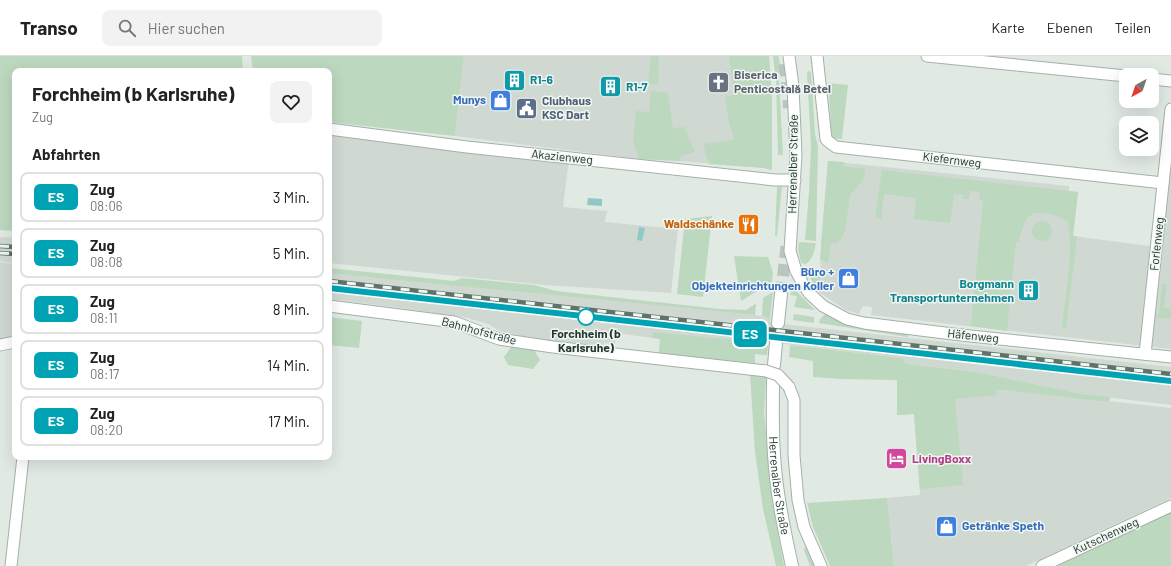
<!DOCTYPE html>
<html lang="de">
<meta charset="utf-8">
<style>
:root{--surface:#fff;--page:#f2f2f2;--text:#222;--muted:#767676;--line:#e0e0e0}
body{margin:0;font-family:Barlow,sans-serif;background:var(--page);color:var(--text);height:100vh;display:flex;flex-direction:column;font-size:15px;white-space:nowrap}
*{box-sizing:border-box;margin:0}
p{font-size:13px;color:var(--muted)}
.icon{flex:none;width:22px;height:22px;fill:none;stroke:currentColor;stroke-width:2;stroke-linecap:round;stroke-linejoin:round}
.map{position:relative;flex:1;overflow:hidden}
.details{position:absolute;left:12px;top:12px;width:320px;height:392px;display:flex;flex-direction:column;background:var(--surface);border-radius:8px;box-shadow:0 4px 16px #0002}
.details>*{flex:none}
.badge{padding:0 8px;border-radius:6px;font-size:14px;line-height:26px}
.needle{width:26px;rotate:220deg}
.fabs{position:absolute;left:1119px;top:12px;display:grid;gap:8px}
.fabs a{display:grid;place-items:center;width:40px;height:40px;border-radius:8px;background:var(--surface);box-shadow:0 4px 16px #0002;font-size:20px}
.map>.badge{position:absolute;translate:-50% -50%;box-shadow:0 0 0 2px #fff}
h2{padding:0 20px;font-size:15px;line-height:36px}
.round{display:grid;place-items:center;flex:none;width:42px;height:42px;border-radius:8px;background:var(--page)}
.head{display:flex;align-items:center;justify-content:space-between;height:68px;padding:0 20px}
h1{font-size:19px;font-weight:700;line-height:30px}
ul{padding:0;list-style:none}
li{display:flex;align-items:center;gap:12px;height:50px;margin:0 8px 6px;padding:0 12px;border:2px solid var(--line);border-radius:8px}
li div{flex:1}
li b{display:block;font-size:15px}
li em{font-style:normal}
li .badge{min-width:44px;font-weight:700;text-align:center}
header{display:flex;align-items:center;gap:24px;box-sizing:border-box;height:56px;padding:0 20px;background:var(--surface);border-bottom:1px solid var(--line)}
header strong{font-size:19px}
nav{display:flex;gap:22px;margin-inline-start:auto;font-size:14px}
.search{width:280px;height:36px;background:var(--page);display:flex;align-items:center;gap:10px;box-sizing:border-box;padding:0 14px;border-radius:8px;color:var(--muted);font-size:15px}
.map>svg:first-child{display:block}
</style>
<header>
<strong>Transo</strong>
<div class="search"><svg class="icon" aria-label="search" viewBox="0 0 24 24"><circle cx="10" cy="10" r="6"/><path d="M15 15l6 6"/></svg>Hier suchen</div>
<nav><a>Karte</a><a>Ebenen</a><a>Teilen</a></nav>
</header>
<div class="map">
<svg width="1171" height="510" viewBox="0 0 1171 510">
<rect width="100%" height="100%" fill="#e1e9e3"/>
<g fill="#cfd9d2">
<path d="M464,0h305l3,42v72l-8,-2 -84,-7 -41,-2 -184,-23z"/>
<path d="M1171,73v220l-300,-34 1,-8 -9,-1 -4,8 -13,-4 -26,-17 1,-51 7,-81 241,25v5l9,1 -5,44 84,11z"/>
<path d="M329,77l240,25 -6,49 44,4 -2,11 73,7 -7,64 -126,-8 -216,-22z"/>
<path d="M0,181l15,1v25l-15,-2z"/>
<path d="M0,206l15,2v72l-15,5z"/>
<path d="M329,217l426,42 16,3 -1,4 22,3 379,42v38l-90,-11 -104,-22 -71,-8 -4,-6 -134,-16 -1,13 -12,-1v9l-96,-9 1,-15 -44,-6 -1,11 -11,-1 -1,6 -17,-2 -57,-9 -29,-7 -12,-7 -21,-6 -73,-11 -65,-8z"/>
<path d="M909,323l262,29v90l-145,68h-132l-7,-68 33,-3 -6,-81 -17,1z"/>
</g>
<g fill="#bcd8be">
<path d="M0,0h242l1,15h-228v160l-15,-1z"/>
<path d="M251,0h213l-9,80 -126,-14v-51h-76z"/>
<path d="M651,0h8l-1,29 -10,-1z"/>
<path d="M729,0h40l3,42v72l-8,-2 -55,-4 -6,-20 31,-4 -5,-18 -4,-25 10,-2z"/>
<path d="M773,0h5l1,2 2,15 -2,1 -4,-1z"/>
<path d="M808,15l3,1 4,62 3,12 -2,95 -11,-1 4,-48 2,-47 -4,-72z"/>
<path d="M779,23l4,76h-5l-2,-74z"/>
<path d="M828,27l20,2 -6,54 -10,-1z"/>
<path d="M651,35l17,2 5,35 11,-1 11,25 -14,4 -1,5 -41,-2 -6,-18 3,-30 13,1z"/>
<path d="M828,105l16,1 -1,4 22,3 -1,10 -14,16 -5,36 -4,8 -4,4h-6l-3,19 -8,-2z"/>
<path d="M882,114l196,22 -5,44h4l-11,93 -4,-1c3,-32 12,-74 6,-106 -10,-8 -22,-9 -34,-9l-8,6 -8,23h-2l-9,89 -36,-5 12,-125 -4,-1 1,-8 -10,-1 -1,8h-6v-4l-9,-1 -4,29 -36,-4 2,-21 -32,-4 -3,25 -6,-2z"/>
<path d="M782,130l-5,50h-2l2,-49z"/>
<path d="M712,160l-9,81 -26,-3 8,-75z"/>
<circle cx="1042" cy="175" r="10"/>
<path d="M799,186l17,1c-2,9 -3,16 -10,21l-5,-1 -3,-13z"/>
<path d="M734,200l34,1 5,16 -1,9 -31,19z"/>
<path d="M329,212l125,13 8,-3 72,7 22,6 164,18 26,1 9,-6 1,1 -1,10 -368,-36 -58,-6z"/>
<path d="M817,214h3v23l-6,-6 -4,-10 3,-5z"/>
<path d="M1162,228h5l-3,24 7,1v10l-18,-2 6,-3z"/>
<path d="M792,233l4,2 19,19 -21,-3 3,-11 -7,-1z"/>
<path d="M773,236l-3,26 -8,-2 1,-18z"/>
<path d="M826,257l82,20v4l-89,-14 1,-4z"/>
<path d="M794,258l20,3v6l-21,-3z"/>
<path d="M329,261l33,4 -3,27 -30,-3z"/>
<path d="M653,276l104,10h11l-1,13 -12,-1v9l-96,-9 1,-15 -8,-1z"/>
<path d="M790,289l112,13 4,6 71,8 104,22 29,3 -1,5 -113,-13 1,6 -42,4 8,86 -43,4 -6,-75 -17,1v-35l-56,-1 -28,-2v-16l-24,-4z"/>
<path d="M511,291l23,3 6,10 -7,9 -25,-4 -4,-8z"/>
<path d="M750,318l16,3 -2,35 9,93 11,61h-8l-13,-57 -8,-57z"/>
<path d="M887,442l7,68h-64l-17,-39 -6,-24z"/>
<path d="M1171,456v54h-114z"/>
<path d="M805,490l9,20h-4l-6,-16z"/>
</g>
<g fill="#8fc8c4">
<path d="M588,142l14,1v7l-15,-1z"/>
<path d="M639,171l6,1 -3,13 -5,-1z"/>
</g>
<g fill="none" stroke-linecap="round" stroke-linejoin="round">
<g stroke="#bbc5bf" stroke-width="12" stroke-dasharray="12 6" stroke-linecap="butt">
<path d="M785,8l4,44"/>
<path d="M781,238l6,-52"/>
<path d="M776,287l2,-20"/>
</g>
<defs>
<g id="street">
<path d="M789,0l4,30 3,69 -6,96 6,20 7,13 6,9 14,13 24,13 17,4 97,12 210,22"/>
<path d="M817,0l9,83 3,3 7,5 327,36"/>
<path d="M927,0l199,20"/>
<path d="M1152,23l19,2"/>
<path d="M329,73l138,18 308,33h20"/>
<path d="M329,250l125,16 45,17 54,8 213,24"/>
<path d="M0,289l15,-3"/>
<path d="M1145,298l26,-245"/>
<path d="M789,331l5,13v55l4,45 6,27 17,39"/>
<path d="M11,510l12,-109"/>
<path d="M1042,510l129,-60"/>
</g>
<g id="secondary">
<path d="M778,267l3,-29"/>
<path d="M774,309l2,-22"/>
<path id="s1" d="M773,324c0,25 -1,49 1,74 2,38 10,75 18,112"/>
</g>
</defs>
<use href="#street" stroke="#a4b0a9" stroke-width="13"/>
<use href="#secondary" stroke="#a1b3a9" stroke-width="14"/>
<use href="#street" stroke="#fff" stroke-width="11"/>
<use href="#secondary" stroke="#fff" stroke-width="12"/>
<defs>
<g id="rail">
<path d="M0,190l15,1"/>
<path d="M0,197l15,1"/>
<path d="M329,225l842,93"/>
<path d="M329,232l842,93"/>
</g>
</defs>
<use href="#rail" stroke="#5e7369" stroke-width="4.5"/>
<use href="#rail" stroke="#f0f6f2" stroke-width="3" stroke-dasharray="9" stroke-linecap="butt"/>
<defs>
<path id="street-bridge" d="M766,315l12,4 11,12"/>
</defs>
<use href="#street-bridge" stroke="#a4b0a9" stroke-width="13" stroke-linecap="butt"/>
<use href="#street-bridge" stroke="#fff" stroke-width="11"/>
</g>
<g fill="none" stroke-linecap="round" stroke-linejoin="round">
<defs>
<path id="line" d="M329,232l842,93"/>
</defs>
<use href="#line" stroke="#fff" stroke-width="9"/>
<use href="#line" stroke="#00a3b4" stroke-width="6"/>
</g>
<defs>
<symbol id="building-square" viewBox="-11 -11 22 22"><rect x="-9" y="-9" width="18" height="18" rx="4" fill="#0f9aa8" stroke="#f0f6f2"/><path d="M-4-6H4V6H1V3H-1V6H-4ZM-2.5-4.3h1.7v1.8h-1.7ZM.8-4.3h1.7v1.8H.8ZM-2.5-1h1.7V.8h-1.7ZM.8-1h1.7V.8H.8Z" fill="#fff"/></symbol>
<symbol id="church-square" viewBox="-11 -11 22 22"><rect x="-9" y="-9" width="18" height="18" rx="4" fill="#6b7280" stroke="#f0f6f2"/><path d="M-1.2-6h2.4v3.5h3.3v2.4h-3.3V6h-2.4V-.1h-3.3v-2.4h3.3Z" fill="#fff"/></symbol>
<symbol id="shop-square" viewBox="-11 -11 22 22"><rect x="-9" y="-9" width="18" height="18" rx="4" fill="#3f7fe0" stroke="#f0f6f2"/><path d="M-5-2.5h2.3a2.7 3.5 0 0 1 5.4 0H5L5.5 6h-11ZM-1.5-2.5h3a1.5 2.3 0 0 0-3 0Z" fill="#fff"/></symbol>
<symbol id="civic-square" viewBox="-11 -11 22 22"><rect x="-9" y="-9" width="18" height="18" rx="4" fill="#5c6f8a" stroke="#f0f6f2"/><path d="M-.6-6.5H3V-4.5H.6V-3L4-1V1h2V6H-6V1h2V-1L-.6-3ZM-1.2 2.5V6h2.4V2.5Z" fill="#fff"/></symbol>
<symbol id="restaurant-square" viewBox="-11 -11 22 22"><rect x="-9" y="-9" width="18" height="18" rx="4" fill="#e8710a" stroke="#f0f6f2"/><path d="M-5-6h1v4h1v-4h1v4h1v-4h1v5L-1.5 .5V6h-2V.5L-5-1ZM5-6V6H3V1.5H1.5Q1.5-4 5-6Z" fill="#fff"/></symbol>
<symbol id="hotel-square" viewBox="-11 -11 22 22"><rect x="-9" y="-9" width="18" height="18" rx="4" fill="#d1479c" stroke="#f0f6f2"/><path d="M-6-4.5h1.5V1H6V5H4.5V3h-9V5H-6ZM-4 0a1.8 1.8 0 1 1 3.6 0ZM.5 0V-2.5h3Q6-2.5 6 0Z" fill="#fff"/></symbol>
</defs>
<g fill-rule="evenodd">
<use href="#building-square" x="502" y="12" width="25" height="25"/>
<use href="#church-square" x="706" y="14" width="25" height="25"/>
<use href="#building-square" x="598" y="18" width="25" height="25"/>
<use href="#shop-square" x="488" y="32" width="25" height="25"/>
<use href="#civic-square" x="514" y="40" width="25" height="25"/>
<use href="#restaurant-square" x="736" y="156" width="25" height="25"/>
<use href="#shop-square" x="836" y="210" width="25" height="25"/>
<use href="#building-square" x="1016" y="222" width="25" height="25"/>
<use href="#hotel-square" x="884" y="390" width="25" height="25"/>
<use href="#shop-square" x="934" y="458" width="25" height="25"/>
</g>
<circle fill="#fff" stroke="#00a3b4" stroke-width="2" cx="586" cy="261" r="8"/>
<g text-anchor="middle" stroke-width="3" stroke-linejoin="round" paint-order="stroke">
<g font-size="12" font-weight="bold" fill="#5b616d" stroke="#f0f6f2" text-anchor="start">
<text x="734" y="23">Biserica<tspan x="734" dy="14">Penticostală Betel</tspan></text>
</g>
<g font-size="12" font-weight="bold" fill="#0d838f" stroke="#f0f6f2" text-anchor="start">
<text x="530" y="28">R1-6</text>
<text x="626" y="35">R1-7</text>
<text x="1014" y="232" text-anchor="end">Borgmann<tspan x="1014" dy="14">Transportunternehmen</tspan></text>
</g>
<g font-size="12" font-weight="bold" fill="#366cbe" stroke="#f0f6f2" text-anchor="end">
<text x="486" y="48">Munys</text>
<text x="834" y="220">Büro +<tspan x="834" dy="14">Objekteinrichtungen Koller</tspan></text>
<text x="962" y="474" text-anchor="start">Getränke Speth</text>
</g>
<g font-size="12" font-weight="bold" fill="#4e5e75" stroke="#f0f6f2" text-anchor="start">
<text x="542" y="49">Clubhaus<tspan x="542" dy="14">KSC Dart</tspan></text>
</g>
<g font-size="12" fill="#23372e" stroke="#f0f6f2">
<text transform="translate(562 101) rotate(6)" y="4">Akazienweg</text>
<text transform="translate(952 104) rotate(7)" y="4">Kiefernweg</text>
<text transform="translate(793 108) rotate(-89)" y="4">Herrenalber Straße</text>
<text transform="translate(1157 188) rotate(-84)" y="4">Forlenweg</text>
<text transform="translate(479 275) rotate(15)" y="4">Bahnhofstraße</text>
<text transform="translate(973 280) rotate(6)" y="4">Häfenweg</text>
<text dy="4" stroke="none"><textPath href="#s1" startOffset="106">Herrenalber Straße</textPath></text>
<text transform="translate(1106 480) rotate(-25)" y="4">Kutschenweg</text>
</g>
<g font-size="12" font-weight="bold" fill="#c56008" stroke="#f0f6f2" text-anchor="end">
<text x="734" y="172">Waldschänke</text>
</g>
<g font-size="12" font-weight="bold" fill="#23372e" stroke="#f0f6f2">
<text x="586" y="282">Forchheim (b<tspan x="586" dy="14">Karlsruhe)</tspan></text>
</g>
<g font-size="12" font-weight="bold" fill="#b23c85" stroke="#f0f6f2" text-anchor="start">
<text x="912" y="407">LivingBoxx</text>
</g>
</g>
</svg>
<div class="fabs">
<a><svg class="needle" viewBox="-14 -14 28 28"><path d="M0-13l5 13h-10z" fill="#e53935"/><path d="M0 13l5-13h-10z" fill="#767676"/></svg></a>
<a><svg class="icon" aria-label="layers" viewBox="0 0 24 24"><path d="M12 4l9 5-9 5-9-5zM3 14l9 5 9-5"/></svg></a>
</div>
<b class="badge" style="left:750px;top:278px;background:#00a3b4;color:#fff">ES</b>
<section class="details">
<div class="head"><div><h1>Forchheim (b Karlsruhe)</h1><p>Zug</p></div><a class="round"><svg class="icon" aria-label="heart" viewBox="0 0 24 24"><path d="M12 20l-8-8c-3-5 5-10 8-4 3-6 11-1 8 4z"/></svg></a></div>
<h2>Abfahrten</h2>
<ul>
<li><span class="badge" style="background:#00a3b4;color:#fff">ES</span><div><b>Zug</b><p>08:06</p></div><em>3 Min.</em></li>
<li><span class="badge" style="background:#00a3b4;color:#fff">ES</span><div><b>Zug</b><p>08:08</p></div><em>5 Min.</em></li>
<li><span class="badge" style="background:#00a3b4;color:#fff">ES</span><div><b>Zug</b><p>08:11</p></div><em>8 Min.</em></li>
<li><span class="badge" style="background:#00a3b4;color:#fff">ES</span><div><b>Zug</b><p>08:17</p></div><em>14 Min.</em></li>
<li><span class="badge" style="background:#00a3b4;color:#fff">ES</span><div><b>Zug</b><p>08:20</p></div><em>17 Min.</em></li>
</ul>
</section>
</div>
